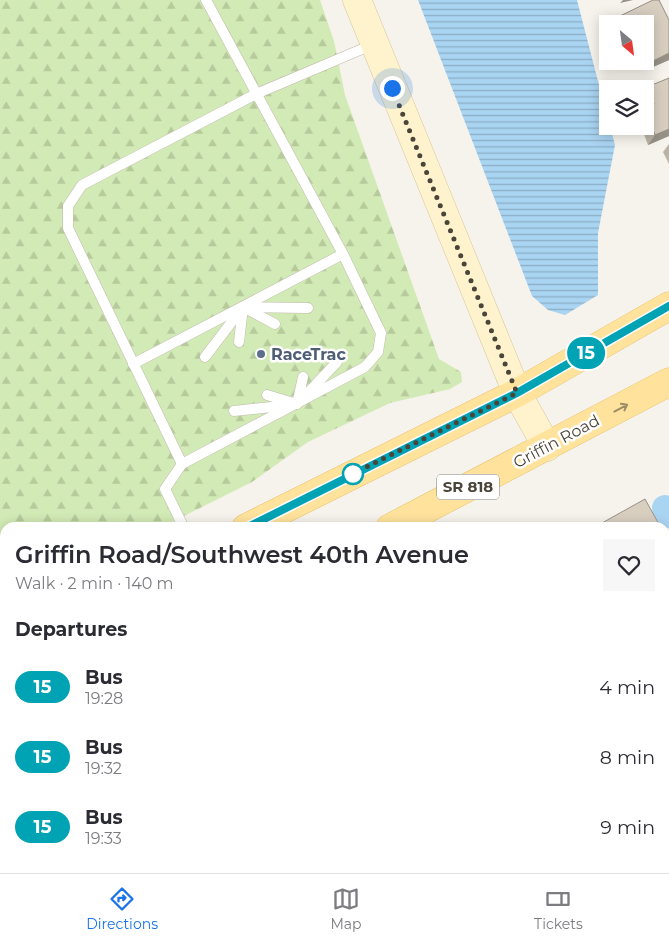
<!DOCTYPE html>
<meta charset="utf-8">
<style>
:root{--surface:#fff;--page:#f7f7f7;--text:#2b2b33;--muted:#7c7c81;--line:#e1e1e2;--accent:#1a73e8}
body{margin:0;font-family:Montserrat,sans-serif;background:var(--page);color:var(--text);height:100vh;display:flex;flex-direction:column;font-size:19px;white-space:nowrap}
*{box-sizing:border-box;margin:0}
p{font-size:16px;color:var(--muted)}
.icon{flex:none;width:28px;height:28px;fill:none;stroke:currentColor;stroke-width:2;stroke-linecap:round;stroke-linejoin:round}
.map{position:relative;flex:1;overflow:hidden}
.sheet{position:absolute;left:0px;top:522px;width:670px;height:351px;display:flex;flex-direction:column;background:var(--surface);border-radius:15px 15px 0 0;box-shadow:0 2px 12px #0003}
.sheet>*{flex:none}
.badge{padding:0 10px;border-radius:16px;font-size:18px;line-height:32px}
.needle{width:32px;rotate:151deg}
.tools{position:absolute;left:599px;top:15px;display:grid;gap:10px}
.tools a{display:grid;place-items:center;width:55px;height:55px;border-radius:0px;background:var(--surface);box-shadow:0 2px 12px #0003;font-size:25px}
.you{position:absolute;width:25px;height:25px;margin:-12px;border:4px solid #fff;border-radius:50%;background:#1a73e8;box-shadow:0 0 0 8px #1a73e833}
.map>.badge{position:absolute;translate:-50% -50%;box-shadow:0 0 0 2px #fff}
h2{padding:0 15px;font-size:19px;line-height:45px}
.round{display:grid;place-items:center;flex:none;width:52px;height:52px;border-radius:0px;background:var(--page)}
.overview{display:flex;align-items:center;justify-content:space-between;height:85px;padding:0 15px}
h1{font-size:24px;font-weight:600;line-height:38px}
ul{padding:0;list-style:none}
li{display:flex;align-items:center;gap:15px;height:70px;padding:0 15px}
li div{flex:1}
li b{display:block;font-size:19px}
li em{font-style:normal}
li .badge{min-width:55px;font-weight:700;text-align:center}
.dock{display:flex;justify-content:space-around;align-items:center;height:70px;border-top:1px solid var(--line);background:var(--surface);font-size:14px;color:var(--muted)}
.dock a{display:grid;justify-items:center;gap:2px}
.dock .selected{color:var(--accent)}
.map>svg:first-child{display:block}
</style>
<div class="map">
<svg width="669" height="873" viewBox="0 0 669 873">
<defs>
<pattern id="forest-firs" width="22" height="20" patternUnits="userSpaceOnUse" patternTransform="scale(1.25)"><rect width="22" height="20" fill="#d2eab5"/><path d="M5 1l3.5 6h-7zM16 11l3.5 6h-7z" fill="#b6ca9c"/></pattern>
<pattern id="water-rules" width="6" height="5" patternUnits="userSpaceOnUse" patternTransform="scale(1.25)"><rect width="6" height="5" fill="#a9d4f2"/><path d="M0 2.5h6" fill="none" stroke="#8caec5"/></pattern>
</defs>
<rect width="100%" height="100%" fill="#f6f3ec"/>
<path fill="url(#forest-firs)" d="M0,0h320l14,41 11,54 94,264 22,13 1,10 -12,7 -60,14 -82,39 -56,40 -90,45 -157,1v79l-5,2z"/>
<path fill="url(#water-rules)" d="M418,0h159l30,116 1,10h2l5,19 -17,88v62l-33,20 -17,-5 -16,-14z"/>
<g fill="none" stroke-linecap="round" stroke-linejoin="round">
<path stroke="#a9d4f2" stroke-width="26" d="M665,508l4,7"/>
<defs>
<g id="lane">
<path d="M206,0l137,254 38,79 -3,19 -13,15 -183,97 -114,-236v-22l14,-21 174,-91 118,-50"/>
<path d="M239,342l4,-35 32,17"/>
<path d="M205,357l38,-50 65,1"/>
<path d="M133,364l210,-110"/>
<path d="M267,395l30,9 6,-27"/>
<path d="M304,397l33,-35"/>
<path d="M234,411l56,-6"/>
<path d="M182,464l-17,25 19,39"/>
<path d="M665,611l3,-2"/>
</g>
<g id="street">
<path d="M665,810l4,7"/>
<path d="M319,869l3,4"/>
</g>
<path id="secondary" d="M357,0l160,393 30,54"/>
<g id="primary">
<path d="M246,528l271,-135 152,-87"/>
<path d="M390,528l279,-146"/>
<path d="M0,649l5,-2"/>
<path d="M0,722l5,-2"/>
</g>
</defs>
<use href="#lane" stroke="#c2bbae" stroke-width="11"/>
<use href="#street" stroke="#c2bbae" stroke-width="21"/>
<use href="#secondary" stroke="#d6c79b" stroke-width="29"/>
<use href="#primary" stroke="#e6c16a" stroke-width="29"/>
<use href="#lane" stroke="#fff" stroke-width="10"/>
<use href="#street" stroke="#fff" stroke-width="20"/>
<use href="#secondary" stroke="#fff3cd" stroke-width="28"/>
<use href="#primary" stroke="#ffe39c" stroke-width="28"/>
</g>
<g fill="#bab2a6">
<path d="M653,0h6l10,20v40l-23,10 -4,-9h3v-37h-31l6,-8z"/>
<path d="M669,78v58l-21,9 -7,-19h4v-36l2,-3z"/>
<path d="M669,144v20l-6,-12z"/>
<path d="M669,624v100l-4,-7v-90z"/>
<path d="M542,869h101l3,4h-102z"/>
</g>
<g fill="#979187">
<path d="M623,0h10l-13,3z"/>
<path d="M669,53v7l-23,10 7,-9z"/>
<path d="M669,129v7l-21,9 7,-10z"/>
<path d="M669,546v1l-4,6v-5z"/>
</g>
<g fill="#d8cfc1" stroke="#979187">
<path d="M653,0h6l10,20v33l-16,8 -8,-16v-21h-21l-4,-8z"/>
<path d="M669,78v51l-14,6 -10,-24v-3l9,-4 -7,-17z"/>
<path d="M645,499l16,29h-68z"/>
<path d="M665,535l4,8v3l-4,2z"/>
<path d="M669,624v70l-4,-8v-59z"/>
<path d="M258,869h37l2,4h-46z"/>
<path d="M562,869h81l3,4h-81z"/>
</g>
<defs><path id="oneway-shaft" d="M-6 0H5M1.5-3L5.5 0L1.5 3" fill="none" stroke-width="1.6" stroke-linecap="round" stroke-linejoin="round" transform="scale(1.25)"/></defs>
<use stroke="#9c8c66" href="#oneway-shaft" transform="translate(621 408) rotate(-28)"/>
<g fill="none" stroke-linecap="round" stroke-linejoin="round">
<defs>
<path id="line" d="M246,528l271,-135 152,-87"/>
</defs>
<use href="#line" stroke="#fff" stroke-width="11"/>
<use href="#line" stroke="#00a3b4" stroke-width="8"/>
<path stroke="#4b4439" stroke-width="5" stroke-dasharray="0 9" d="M353,474l-5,2 169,-83 -125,-305"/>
</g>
<circle fill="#5c6f8a" stroke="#fff" stroke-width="2" cx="261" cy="354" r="5"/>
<circle fill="#fff" stroke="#00a3b4" stroke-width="2.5" cx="353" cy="474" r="10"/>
<g text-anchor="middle" stroke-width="5" stroke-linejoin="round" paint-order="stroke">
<rect fill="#fff" stroke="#817c74" stroke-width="1" x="437" y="474.5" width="62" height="25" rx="4"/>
<g font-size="15" font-weight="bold" fill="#4b4439">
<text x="468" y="492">SR 818</text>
</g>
<g font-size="16" font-weight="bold" fill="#4e5e75" stroke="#fff" text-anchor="start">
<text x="271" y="360">RaceTrac</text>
</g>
<g font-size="16" fill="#4b4439" stroke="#fff">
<text transform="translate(556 441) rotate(-28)" y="6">Griffin Road</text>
</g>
</g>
</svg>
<div class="tools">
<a><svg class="needle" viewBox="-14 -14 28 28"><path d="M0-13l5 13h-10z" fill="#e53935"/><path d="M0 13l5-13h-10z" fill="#7c7c81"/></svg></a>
<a><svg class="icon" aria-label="layers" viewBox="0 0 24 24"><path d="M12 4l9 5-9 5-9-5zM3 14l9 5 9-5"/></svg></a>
</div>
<div class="you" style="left:392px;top:88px"></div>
<b class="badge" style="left:586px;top:353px;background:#00a3b4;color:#fff">15</b>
<section class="sheet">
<div class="overview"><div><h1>Griffin Road/Southwest 40th Avenue</h1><p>Walk · 2 min · 140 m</p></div><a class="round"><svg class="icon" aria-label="heart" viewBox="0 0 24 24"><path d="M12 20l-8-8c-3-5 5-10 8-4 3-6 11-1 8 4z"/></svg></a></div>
<h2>Departures</h2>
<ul>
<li><span class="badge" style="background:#00a3b4;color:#fff">15</span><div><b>Bus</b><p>19:28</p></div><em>4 min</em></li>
<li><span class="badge" style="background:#00a3b4;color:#fff">15</span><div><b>Bus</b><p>19:32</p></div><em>8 min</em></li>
<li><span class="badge" style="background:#00a3b4;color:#fff">15</span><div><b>Bus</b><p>19:33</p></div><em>9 min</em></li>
</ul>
</section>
</div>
<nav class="dock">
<a class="selected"><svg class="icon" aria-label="directions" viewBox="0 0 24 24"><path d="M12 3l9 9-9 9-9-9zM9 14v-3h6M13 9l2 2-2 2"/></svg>Directions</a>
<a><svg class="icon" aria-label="map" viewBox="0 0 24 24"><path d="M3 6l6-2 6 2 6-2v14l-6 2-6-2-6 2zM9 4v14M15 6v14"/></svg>Map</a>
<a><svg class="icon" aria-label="tickets" viewBox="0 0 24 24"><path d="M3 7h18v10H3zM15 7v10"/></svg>Tickets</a>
</nav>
